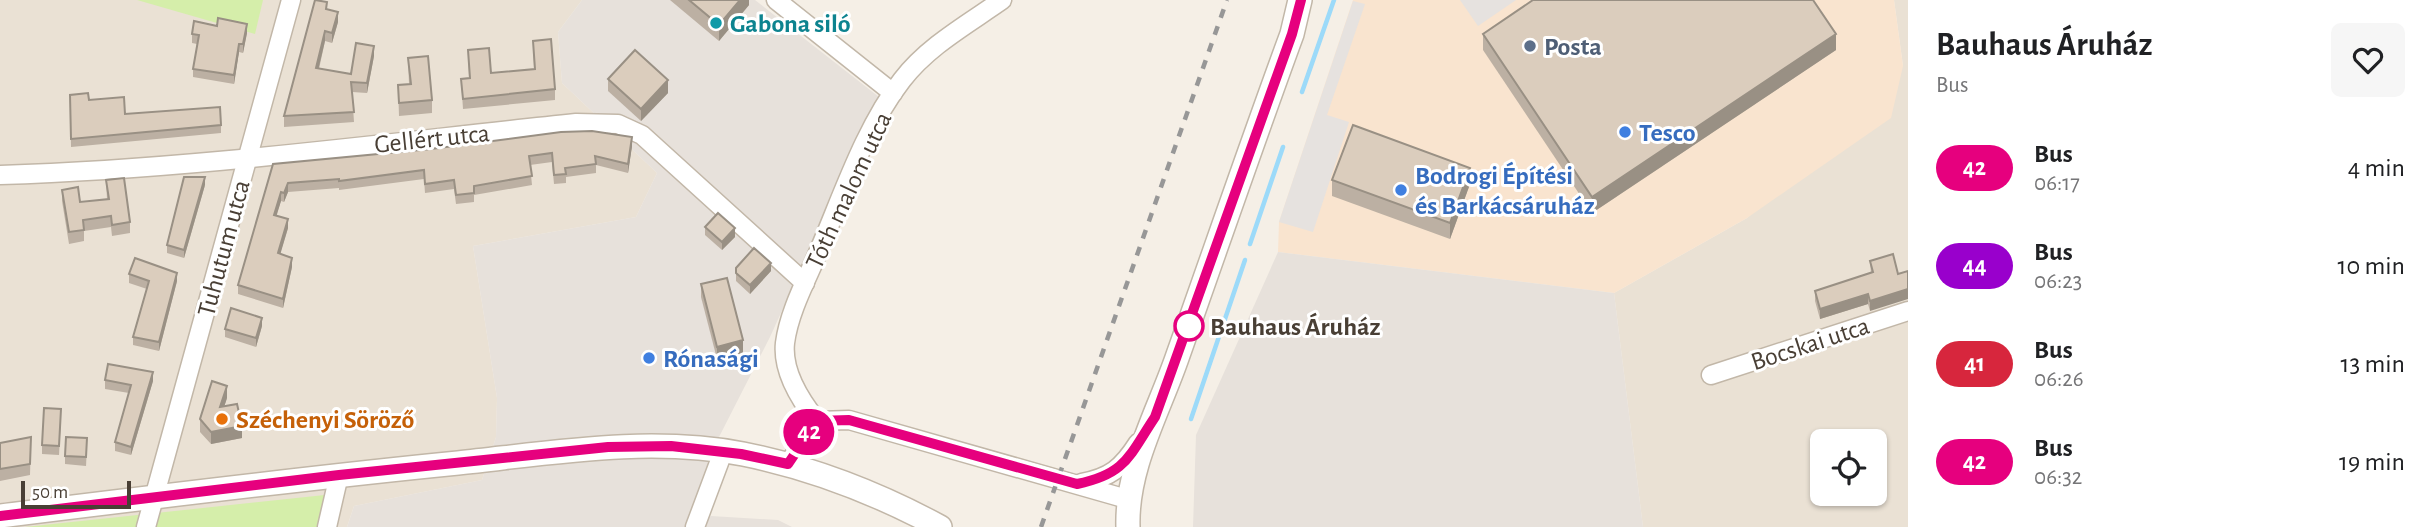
<!DOCTYPE html>
<meta charset="utf-8">
<style>
:root{--surface:#fff;--page:#f6f6f6;--text:#202124;--muted:#757577}
body{margin:0;font-family:"Alegreya Sans",sans-serif;background:var(--page);color:var(--text);height:100vh;display:flex;flex-direction:column;font-size:26px;white-space:nowrap}
*{box-sizing:border-box;margin:0}
p{font-size:23px;color:var(--muted)}
.icon{flex:none;width:38px;height:38px;fill:none;stroke:currentColor;stroke-width:2;stroke-linecap:round;stroke-linejoin:round}
.map{position:relative;flex:1;overflow:hidden}
.details{display:flex;flex-direction:column;background:var(--surface);width:525px}
.details>*{flex:none}
.badge{padding:0 14px;border-radius:23px;font-size:24px;line-height:46px}
.buttons{position:absolute;left:1810px;top:429px;display:grid;gap:14px}
.buttons a{display:grid;place-items:center;width:77px;height:77px;border-radius:10px;background:var(--surface);box-shadow:0 2px 5px #0004;font-size:35px}
.scale{position:absolute;left:21px;bottom:18px;width:110px;box-sizing:border-box;padding-left:7px;border:4px solid #493f35;border-top:0;font-size:19px;line-height:24px;white-space:nowrap;color:#493f35;-webkit-text-stroke:5px #fff;paint-order:stroke}
.map>.badge{position:absolute;translate:-50% -50%;box-shadow:0 0 0 4px #fff}
.round{display:grid;place-items:center;flex:none;width:74px;height:74px;border-radius:10px;background:var(--page)}
.headline{display:flex;align-items:center;justify-content:space-between;height:119px;padding:0 28px}
h1{font-size:33px;font-weight:600;line-height:52px}
ul{padding:0;list-style:none}
li{display:flex;align-items:center;gap:21px;height:98px;padding:0 28px}
li div{flex:1}
li b{display:block;font-size:26px}
li em{font-style:normal}
li .badge{min-width:77px;font-weight:700;text-align:center}
main{display:flex;flex:1;min-height:0}
.map>svg:first-child{display:block}
</style>
<main>
<div class="map">
<svg width="1908" height="527" viewBox="0 0 1908 527">
<rect width="100%" height="100%" fill="#f5efe6"/>
<g fill="#eae1d4" fill-rule="evenodd">
<path d="M0,0h582l-24,32 4,51 95,90 -21,44 -163,29 24,152 -1,39 -14,43 -128,26 -7,21h-347z"/>
<path d="M1894,0h14v527h-265l-29,-234 133,-75 156,-152zM1822,441h52v53h-52z"/>
</g>
<path fill="#f9e4cf" d="M1353,0h541l9,66 -12,52 -144,100 -133,75 -336,-41 1,-30z"/>
<g fill="#e7e1db">
<path d="M582,0h173l124,97 -109,240 -51,100 -31,90h-341l7,-21 128,-26 14,-43 1,-39 -24,-152 163,-29 21,-44 -95,-90 -4,-51z"/>
<path d="M1278,252l336,41 29,234h-450l3,-92z"/>
<path d="M711,516l67,4 14,7h-96z"/>
</g>
<g fill="#d5eeaa">
<path d="M137,0h126l-8,34z"/>
<path d="M334,494l-7,33h-302z"/>
</g>
<g fill="#e6e2df">
<path d="M1460,0h56l-38,26z"/>
<path d="M1353,1l12,3 -38,111 22,7 -36,110 -34,-10z"/>
</g>
<g fill="none" stroke-linecap="round" stroke-linejoin="round">
<g stroke="#9cdaf9" stroke-width="4.5">
<path d="M1302,92l32,-92"/>
<path d="M1250,244l33,-97"/>
<path d="M1191,419l54,-159"/>
</g>
<defs>
<g id="minor">
<path d="M776,0l117,93"/>
<path d="M0,175c193,-6 384,-32 576,-52l42,1 24,11 163,148"/>
<path d="M1711,375l197,-64"/>
<path d="M817,421c-16,-20 -35,-50 -32,-78 4,-32 23,-66 35,-95 23,-54 46,-122 82,-168 26,-34 66,-56 100,-80"/>
<path d="M817,421l32,-1 278,79"/>
<path d="M788,464l29,-43"/>
<path d="M1081,483c29,-5 41,-15 57,-40"/>
<path d="M146,527l145,-527"/>
<path d="M327,527l12,-52"/>
<path d="M695,527l28,-75"/>
</g>
<g id="tertiary">
<path d="M0,516c153,-19 305,-38 458,-53 94,-10 190,-27 285,-9 70,14 134,39 197,73"/>
<path d="M1128,527c-2,-60 31,-116 50,-172 38,-107 75,-215 114,-321l8,-34"/>
</g>
</defs>
<use href="#minor" stroke="#c2b7a8" stroke-width="21"/>
<use href="#tertiary" stroke="#c2b7a8" stroke-width="26"/>
<use href="#minor" stroke="#fff" stroke-width="18"/>
<use href="#tertiary" stroke="#fff" stroke-width="23"/>
<path stroke="#979797" stroke-width="4.5" stroke-dasharray="9 9" stroke-linecap="butt" d="M1041,527l186,-527"/>
</g>
<g fill="#bcb0a3">
<path d="M670,0h79v5l-30,36z"/>
<path d="M327,9l11,13 -6,21 -7,-2 -6,28 32,5 23,-18 -7,37 -15,-1 2,30 -70,5v-11z"/>
<path d="M247,33l-4,20 -4,-1 -5,32 -41,-7v-8l4,-25 -5,-1v-9z"/>
<path d="M1483,34l353,16 -244,163 -109,-163z"/>
<path d="M533,41l22,48v11l-92,9 -2,-30 8,-1 -1,-28 23,23 43,-4z"/>
<path d="M408,58l24,42v13l-33,3 -1,-31 11,-1z"/>
<path d="M608,79l60,14 -27,28 -33,-30z"/>
<path d="M70,95l55,19 96,11v8l-150,14z"/>
<path d="M632,146l-4,27 -32,-8v8l-30,4v6l-12,1 -2,-22 -22,3 2,20 -58,10v7l-18,2 -2,-15 -29,4 -1,-14 -85,11v-2l-51,4 -4,10 -3,-1 -5,15 12,12 -8,26 12,13 -9,41 -45,-14v-9l35,-121z"/>
<path d="M106,180l24,42v11l-18,3 -1,-9 -27,4v10l-15,3 -7,-43v-11l18,12 27,-3z"/>
<path d="M1332,180l138,4 -20,55 -118,-43z"/>
<path d="M205,185l-21,73 -17,-5v-8z"/>
<path d="M705,227l30,10 -13,13 -17,-15z"/>
<path d="M1893,254l-23,57 -2,-7 -48,15 -5,-18v-10l56,-18 -1,-12z"/>
<path d="M736,268l35,3 -21,23 -14,-13z"/>
<path d="M129,274l48,7 -18,70 -26,-6v-8l14,-48 -18,-6z"/>
<path d="M701,284l42,69 -26,6 -16,-62z"/>
<path d="M262,326l-6,21 -31,-10v-8z"/>
<path d="M105,380l48,1 -22,74 -16,-4v-9l14,-49 -24,-4z"/>
<path d="M227,398l-3,8 18,32 -31,6 -11,-12v-13z"/>
<path d="M61,417l-2,38 -17,-1v-9z"/>
<path d="M31,437l-1,38 -30,6v-38z"/>
<path d="M87,447l-1,19 -21,-2v-8z"/>
</g>
<g fill="#999084">
<path d="M740,0h9v5l-30,36v-16z"/>
<path d="M338,12v10l-6,21v-10z"/>
<path d="M247,24v9l-4,20v-9z"/>
<path d="M325,31v10l-9,38v-11z"/>
<path d="M1836,34v16l-244,163v-16z"/>
<path d="M239,44v8l-5,32v-9z"/>
<path d="M374,46v10l-7,37v-10z"/>
<path d="M668,80v13l-27,28v-12z"/>
<path d="M632,137v9l-4,27v-9z"/>
<path d="M1470,168v16l-20,55v-16z"/>
<path d="M205,177v8l-21,73v-8z"/>
<path d="M288,183v9l-4,10v-9z"/>
<path d="M281,192v9l-7,23v-9z"/>
<path d="M288,219v9l-10,34v-9z"/>
<path d="M735,228v9l-13,13v-8z"/>
<path d="M292,258v9l-9,41v-9z"/>
<path d="M771,263v8l-21,23v-9z"/>
<path d="M177,273v8l-18,70v-9z"/>
<path d="M1908,289v10l-38,12v-10z"/>
<path d="M1868,294v10l-48,15v-10z"/>
<path d="M262,318v8l-6,21v-9z"/>
<path d="M743,340v13l-26,6v-12z"/>
<path d="M153,372v9l-22,74v-8z"/>
<path d="M227,386v12l-7,22v-13z"/>
<path d="M242,426v12l-31,6v-12z"/>
</g>
<g fill="#dbcdbd" stroke="#999084" stroke-width="2">
<path d="M315,0l12,2 -1,7 12,3 -6,21 -7,-2 -9,37 35,6 5,-31 18,3 -7,37 -16,-1 3,30 -70,4z"/>
<path d="M689,0h51l-21,25z"/>
<path d="M1533,0h280l23,34 -244,163 -109,-163z"/>
<path d="M218,18l29,6 -4,20h-4l-5,31 -41,-6 6,-34 -7,-1 2,-13 23,5z"/>
<path d="M551,39l4,50 -92,10 -2,-20 9,-1 -2,-28 21,-2 2,25 44,-4 -2,-28z"/>
<path d="M635,50l33,30 -27,29 -33,-30z"/>
<path d="M428,56l4,44 -33,3 -1,-18 13,-1 -3,-26z"/>
<path d="M88,93l1,7 35,-3 1,17 95,-7 1,18 -150,14 -1,-44z"/>
<path d="M1353,125l117,43 -20,55 -118,-43z"/>
<path d="M592,131l40,6 -4,27 -33,-8 1,8 -31,4 1,6 -12,1 -2,-22 -23,3 3,20 -58,10v7l-18,2 -2,-15 -29,4 -1,-14 -85,11v-2l-51,4 -4,10 -3,-1 -7,23 14,4 -10,34 14,5 -9,41 -45,-14 35,-121 158,-15 130,-17z"/>
<path d="M184,177h21l-21,73 -17,-5z"/>
<path d="M124,178l6,44 -18,3 -1,-9 -28,4 1,10 -15,2 -7,-42 16,-3 2,15 29,-3 -3,-19z"/>
<path d="M718,213l17,15 -13,14 -17,-15z"/>
<path d="M754,248l17,15 -21,22 -14,-12v-5z"/>
<path d="M1893,254l5,20 10,-3v18l-38,12 -2,-7 -48,15 -5,-18 58,-19 -3,-11z"/>
<path d="M135,258l42,15 -18,69 -26,-5 16,-56 -20,-7z"/>
<path d="M727,278l16,62 -26,7 -16,-63z"/>
<path d="M231,308l31,10 -6,20 -31,-9z"/>
<path d="M108,364l45,8 -22,75 -16,-5 16,-57 -26,-5z"/>
<path d="M212,381l15,5 -7,21 17,-3 5,22 -31,6 -11,-13z"/>
<path d="M44,408l17,1 -2,37 -17,-1z"/>
<path d="M31,437l-1,27 -30,5v-26z"/>
<path d="M66,437l21,1 -1,19 -21,-1z"/>
</g>
<g fill="none" stroke-linecap="round" stroke-linejoin="round">
<defs>
<path id="line" d="M0,516l339,-41 269,-28 63,-1 70,8 47,10 29,-43 32,-1 228,64c49,-10 52,-28 78,-67l137,-383 9,-34"/>
</defs>
<use href="#line" stroke="#fff" stroke-width="16"/>
<use href="#line" stroke="#e6007e" stroke-width="10"/>
</g>
<circle fill="#0f9aa8" stroke="#fff" stroke-width="2.5" cx="716" cy="23" r="7"/>
<circle fill="#5c6f8a" stroke="#fff" stroke-width="2.5" cx="1530" cy="46" r="7"/>
<g fill="#3f7fe0" stroke="#fff" stroke-width="2.5">
<circle cx="1625" cy="132" r="7"/>
<circle cx="1401" cy="190" r="7"/>
<circle cx="649" cy="358" r="7"/>
</g>
<circle fill="#fff" stroke="#e6007e" stroke-width="3.5" cx="1189" cy="326" r="14"/>
<circle fill="#e8710a" stroke="#fff" stroke-width="2.5" cx="222" cy="419" r="7"/>
<g text-anchor="middle" stroke-width="6" stroke-linejoin="round" paint-order="stroke">
<g font-size="26" font-weight="bold" fill="#0d838f" stroke="#fff" text-anchor="start">
<text x="730" y="32">Gabona siló</text>
</g>
<g font-size="26" font-weight="bold" fill="#4e5e75" stroke="#fff" text-anchor="start">
<text x="1544" y="55">Posta</text>
</g>
<g font-size="26" font-weight="bold" fill="#366cbe" stroke="#fff" text-anchor="start">
<text x="1639" y="141">Tesco</text>
<text x="1415" y="184">Bodrogi Építési<tspan x="1415" dy="30">és Barkácsáruház</tspan></text>
<text x="663" y="367">Rónasági</text>
</g>
<g font-size="26" fill="#493f35" stroke="#fff">
<text transform="translate(432 138) rotate(-6)" y="9">Gellért utca</text>
<text transform="translate(848 190) rotate(-65)" y="9">Tóth malom utca</text>
<text transform="translate(223 248) rotate(-75)" y="9">Tuhutum utca</text>
<text transform="translate(1810 343) rotate(-18)" y="9">Bocskai utca</text>
</g>
<g font-size="26" font-weight="bold" fill="#493f35" stroke="#fff" text-anchor="start">
<text x="1210" y="335">Bauhaus Áruház</text>
</g>
<g font-size="26" font-weight="bold" fill="#c56008" stroke="#fff" text-anchor="start">
<text x="236" y="428">Széchenyi Söröző</text>
</g>
</g>
</svg>
<div class="buttons">
<a><svg class="icon" aria-label="locate" viewBox="0 0 24 24"><circle cx="12" cy="12" r="6"/><path d="M12 2v4M12 18v4M2 12h4M18 12h4"/></svg></a>
</div>
<div class="scale">50 m</div>
<b class="badge" style="left:809px;top:432px;background:#e6007e;color:#fff">42</b>
</div>
<section class="details">
<div class="headline"><div><h1>Bauhaus Áruház</h1><p>Bus</p></div><a class="round"><svg class="icon" aria-label="heart" viewBox="0 0 24 24"><path d="M12 20l-8-8c-3-5 5-10 8-4 3-6 11-1 8 4z"/></svg></a></div>
<ul>
<li><span class="badge" style="background:#e6007e;color:#fff">42</span><div><b>Bus</b><p>06:17</p></div><em>4 min</em></li>
<li><span class="badge" style="background:#90c;color:#fff">44</span><div><b>Bus</b><p>06:23</p></div><em>10 min</em></li>
<li><span class="badge" style="background:#d7263d;color:#fff">41</span><div><b>Bus</b><p>06:26</p></div><em>13 min</em></li>
<li><span class="badge" style="background:#e6007e;color:#fff">42</span><div><b>Bus</b><p>06:32</p></div><em>19 min</em></li>
</ul>
</section>
</main>
